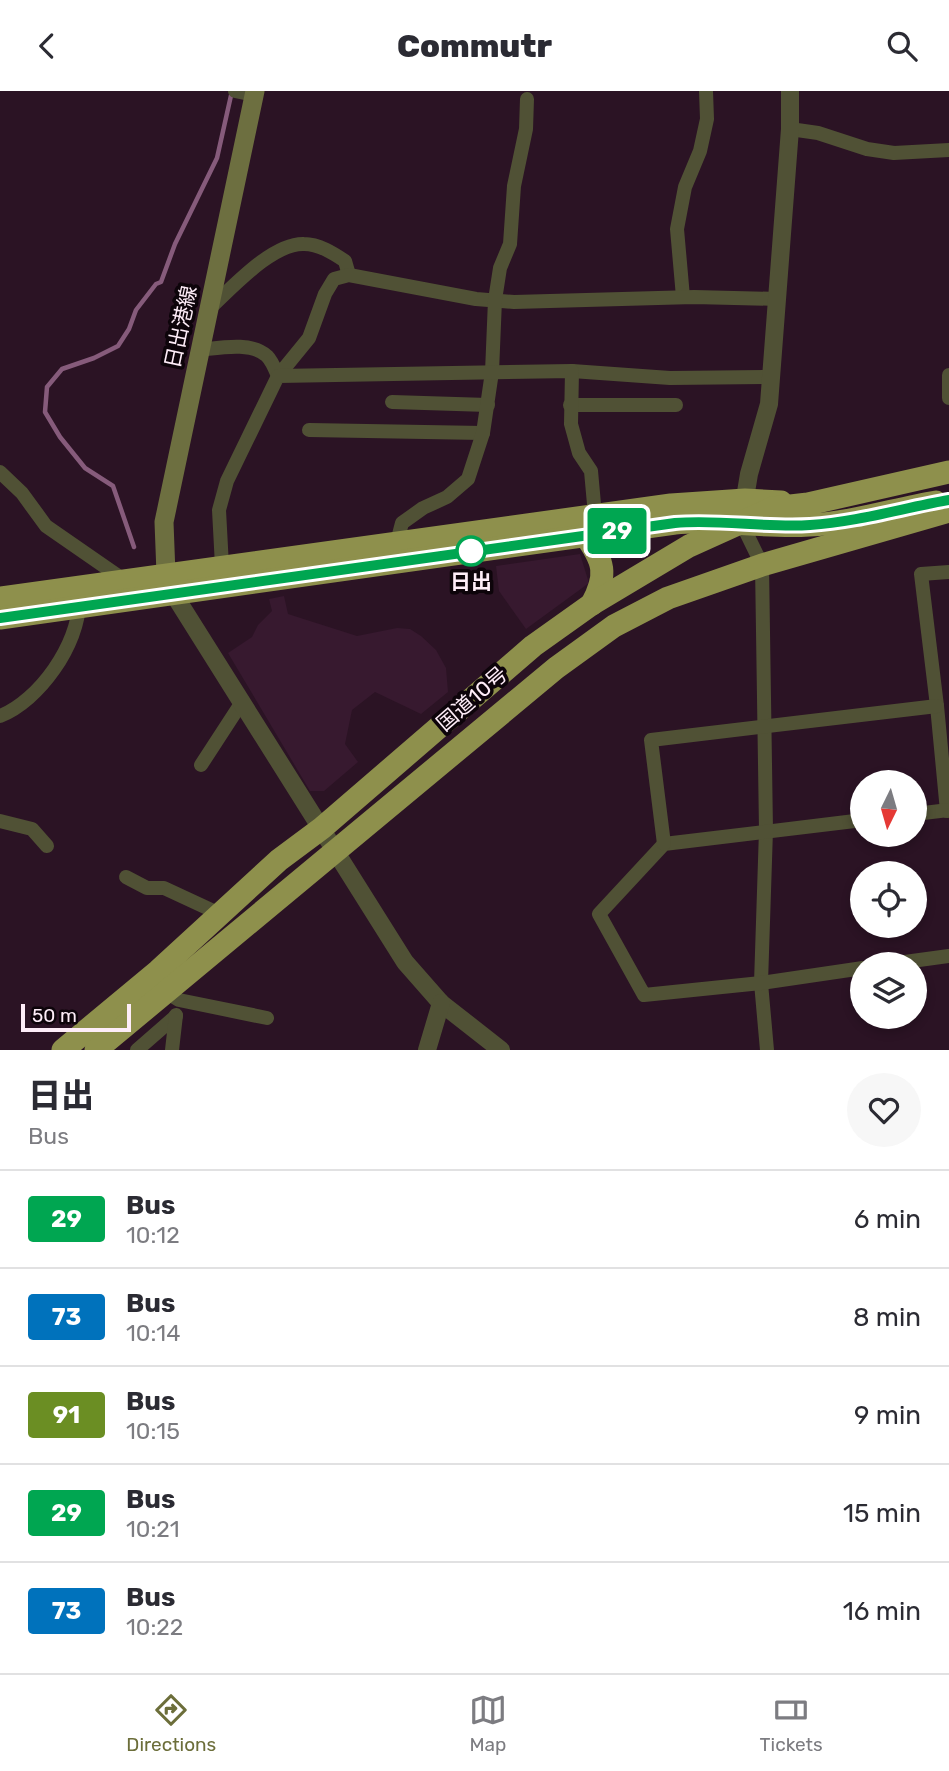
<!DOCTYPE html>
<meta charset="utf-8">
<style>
:root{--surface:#fff;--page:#f7f7f7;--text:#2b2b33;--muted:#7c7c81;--line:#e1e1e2;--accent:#6c6e3a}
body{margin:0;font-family:Rubik,"Noto Sans JP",sans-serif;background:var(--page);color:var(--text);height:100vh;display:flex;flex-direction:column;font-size:26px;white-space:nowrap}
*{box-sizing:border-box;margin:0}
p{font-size:23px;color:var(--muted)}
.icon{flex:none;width:38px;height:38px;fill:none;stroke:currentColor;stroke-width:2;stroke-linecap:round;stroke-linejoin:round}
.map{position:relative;height:959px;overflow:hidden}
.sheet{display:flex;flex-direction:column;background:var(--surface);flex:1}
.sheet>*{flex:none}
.badge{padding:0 14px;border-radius:5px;font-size:24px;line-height:46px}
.needle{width:46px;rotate:185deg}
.controls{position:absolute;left:850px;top:679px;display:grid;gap:14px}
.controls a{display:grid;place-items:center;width:77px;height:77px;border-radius:50%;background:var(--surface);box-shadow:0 4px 10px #0003;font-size:35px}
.scale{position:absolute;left:21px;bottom:18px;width:110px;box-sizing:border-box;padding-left:7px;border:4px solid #feedf8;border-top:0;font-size:19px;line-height:24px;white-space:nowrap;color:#feedf8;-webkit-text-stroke:5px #0d040a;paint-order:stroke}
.map>.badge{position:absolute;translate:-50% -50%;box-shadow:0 0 0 4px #fff}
.round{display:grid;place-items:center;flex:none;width:74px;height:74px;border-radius:37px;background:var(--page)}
.headline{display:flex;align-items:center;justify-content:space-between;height:119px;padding:0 28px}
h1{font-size:33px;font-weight:800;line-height:52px}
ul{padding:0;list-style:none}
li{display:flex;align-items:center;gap:21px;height:98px;padding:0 28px;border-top:2px solid var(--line)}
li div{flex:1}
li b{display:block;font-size:26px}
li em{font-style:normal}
li .badge{min-width:77px;font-weight:700;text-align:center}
header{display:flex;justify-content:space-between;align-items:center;height:91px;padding:0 28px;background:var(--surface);font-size:32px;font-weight:800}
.dock{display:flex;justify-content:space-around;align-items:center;height:98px;border-top:2px solid var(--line);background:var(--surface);font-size:19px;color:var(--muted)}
.dock a{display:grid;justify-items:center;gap:4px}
.dock .on{color:var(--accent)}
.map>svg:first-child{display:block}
</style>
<header><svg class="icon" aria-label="back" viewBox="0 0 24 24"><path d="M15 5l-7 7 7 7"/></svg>Commutr<svg class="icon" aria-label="search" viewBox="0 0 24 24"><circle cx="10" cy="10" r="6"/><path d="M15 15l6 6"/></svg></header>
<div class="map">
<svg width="949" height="959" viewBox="0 0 949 959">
<rect width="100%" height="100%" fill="#2b1324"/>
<g fill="#37192f">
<path d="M580,463l9,29 -63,46 -27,-38 -3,-25z"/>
<path d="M284,505l4,18 69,22 40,-8 13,1 11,7 15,14 10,18 2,24 -27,22 -46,-22 -23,18 -7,34 13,18 -34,29h-14l-82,-138 24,-16 6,-12 14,-14 -3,-12z"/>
</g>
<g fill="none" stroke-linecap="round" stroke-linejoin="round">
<path stroke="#865b7b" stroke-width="4.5" d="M134,456l-21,-61 -28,-18 -25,-31 -15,-25 2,-25 15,-18 32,-11 24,-12 11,-17 7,-19 20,-26 5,-2 14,-38 42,-86 15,-67"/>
<g stroke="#505135" stroke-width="14">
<path d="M235,0l19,4"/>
<path d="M790,38l28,4 49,16 27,4 55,-3"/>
<path d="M683,206l-6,-68 8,-42 15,-36 7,-32 -1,-28"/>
<path d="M209,218c23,-21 63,-66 95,-65 15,0 29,9 41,17l4,14"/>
<path d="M199,259c20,-2 52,-9 68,6 5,5 8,13 11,20l31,-38 16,-44 9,-15 15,-4 127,24 38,3 180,-5 84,2"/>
<path d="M572,280l98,7 101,-1"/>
<path d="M949,284v23"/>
<path d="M392,311l96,3"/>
<path d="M570,314h106"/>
<path d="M309,339l174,3"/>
<path d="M0,381l22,21 24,33 78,54"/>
<path d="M741,431l21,43 4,265 -5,153 6,67"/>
<path d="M397,451l5,-19 21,-15 24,-11 21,-18 15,-46 9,-61 3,-72 5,-32 10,-24 4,-58 12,-57 1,-30"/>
<path d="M222,475l-3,-56 8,-29 51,-105 294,-5 -1,53 8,29 12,18 4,44"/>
<path d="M0,625c39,-15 79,-72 79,-114"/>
<path d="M201,674l41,-63"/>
<path d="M947,720l-10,-105 -16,-132 28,-2"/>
<path d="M915,723l34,-4"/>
<path d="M863,729l-199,24 -65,70 45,81 117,-12 102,-15"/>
<path d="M0,730l32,8 15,17"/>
<path d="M664,753l-13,-104 286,-34"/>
<path d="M126,786l21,11h17l56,26"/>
<path d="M890,873l59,-8"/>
<path d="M166,901l13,8 88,18"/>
<path d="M137,959l39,-34"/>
<path d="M172,959l4,-35"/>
</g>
<g stroke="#505135" stroke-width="18">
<path d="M743,419l6,-36 20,-70 21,-275v-38"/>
<path d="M169,492l4,10 232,369 36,41 60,47"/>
<path d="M427,959l14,-47"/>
</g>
<path stroke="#6d6f40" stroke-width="19" d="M166,483l-2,-52 91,-431"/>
<g stroke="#8e904c" stroke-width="23">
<path d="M585,444c19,27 23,39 7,69"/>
<path d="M0,507l671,-93 74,-5 36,2"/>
<path d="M0,527l675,-95c46,-4 89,5 134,2 43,-2 85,-16 127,-23"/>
<path d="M63,959l95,-79 121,-111 43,-32 211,-182 59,-42 97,-58 84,-38 35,-4 141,-32"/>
<path d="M96,959l460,-382 58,-42 54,-28 94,-33 187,-54"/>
</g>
</g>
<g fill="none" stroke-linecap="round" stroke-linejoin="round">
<defs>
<path id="line" d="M0,527l675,-95c45,-4 90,5 135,2 47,-3 93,-17 139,-25"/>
</defs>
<use href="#line" stroke="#fff" stroke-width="16"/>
<use href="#line" stroke="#00a651" stroke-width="10"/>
</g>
<circle fill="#fff" stroke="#00a651" stroke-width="3.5" cx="471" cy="460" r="14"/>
<g text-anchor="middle" stroke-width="7" stroke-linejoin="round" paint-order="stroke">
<g font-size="21" fill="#feedf8" stroke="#0d040a">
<text transform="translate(181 236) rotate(-78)" y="7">日出港線</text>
<text transform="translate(472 608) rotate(-41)" y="7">国道10号</text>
</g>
<g font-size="21" font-weight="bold" fill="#feedf8" stroke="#0d040a">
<text x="471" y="498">日出</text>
</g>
</g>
</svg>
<div class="controls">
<a><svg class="needle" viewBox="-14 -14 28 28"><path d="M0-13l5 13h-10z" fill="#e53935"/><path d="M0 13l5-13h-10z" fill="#7c7c81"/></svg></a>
<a><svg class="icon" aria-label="locate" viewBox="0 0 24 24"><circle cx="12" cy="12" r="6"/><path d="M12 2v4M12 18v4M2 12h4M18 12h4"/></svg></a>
<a><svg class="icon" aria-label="layers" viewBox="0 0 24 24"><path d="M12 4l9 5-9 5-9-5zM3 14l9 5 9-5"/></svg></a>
</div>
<div class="scale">50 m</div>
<b class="badge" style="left:617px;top:440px;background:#00a651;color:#fff">29</b>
</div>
<section class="sheet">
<div class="headline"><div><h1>日出</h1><p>Bus</p></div><a class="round"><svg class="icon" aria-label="heart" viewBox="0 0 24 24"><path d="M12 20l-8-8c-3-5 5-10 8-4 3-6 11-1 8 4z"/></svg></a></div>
<ul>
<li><span class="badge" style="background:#00a651;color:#fff">29</span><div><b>Bus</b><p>10:12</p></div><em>6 min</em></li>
<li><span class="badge" style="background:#0072bc;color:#fff">73</span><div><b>Bus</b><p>10:14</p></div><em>8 min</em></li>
<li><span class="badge" style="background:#6b8e23;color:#fff">91</span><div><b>Bus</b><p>10:15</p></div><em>9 min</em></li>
<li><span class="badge" style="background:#00a651;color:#fff">29</span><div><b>Bus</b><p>10:21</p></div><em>15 min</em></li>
<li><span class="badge" style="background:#0072bc;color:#fff">73</span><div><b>Bus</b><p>10:22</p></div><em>16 min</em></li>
</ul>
</section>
<nav class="dock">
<a class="on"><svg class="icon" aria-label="directions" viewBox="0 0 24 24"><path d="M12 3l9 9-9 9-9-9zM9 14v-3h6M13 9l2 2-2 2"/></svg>Directions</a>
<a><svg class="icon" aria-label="map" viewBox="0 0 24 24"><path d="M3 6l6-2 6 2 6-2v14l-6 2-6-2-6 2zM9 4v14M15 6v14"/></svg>Map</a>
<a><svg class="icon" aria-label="tickets" viewBox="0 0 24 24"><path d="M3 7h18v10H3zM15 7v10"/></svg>Tickets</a>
</nav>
